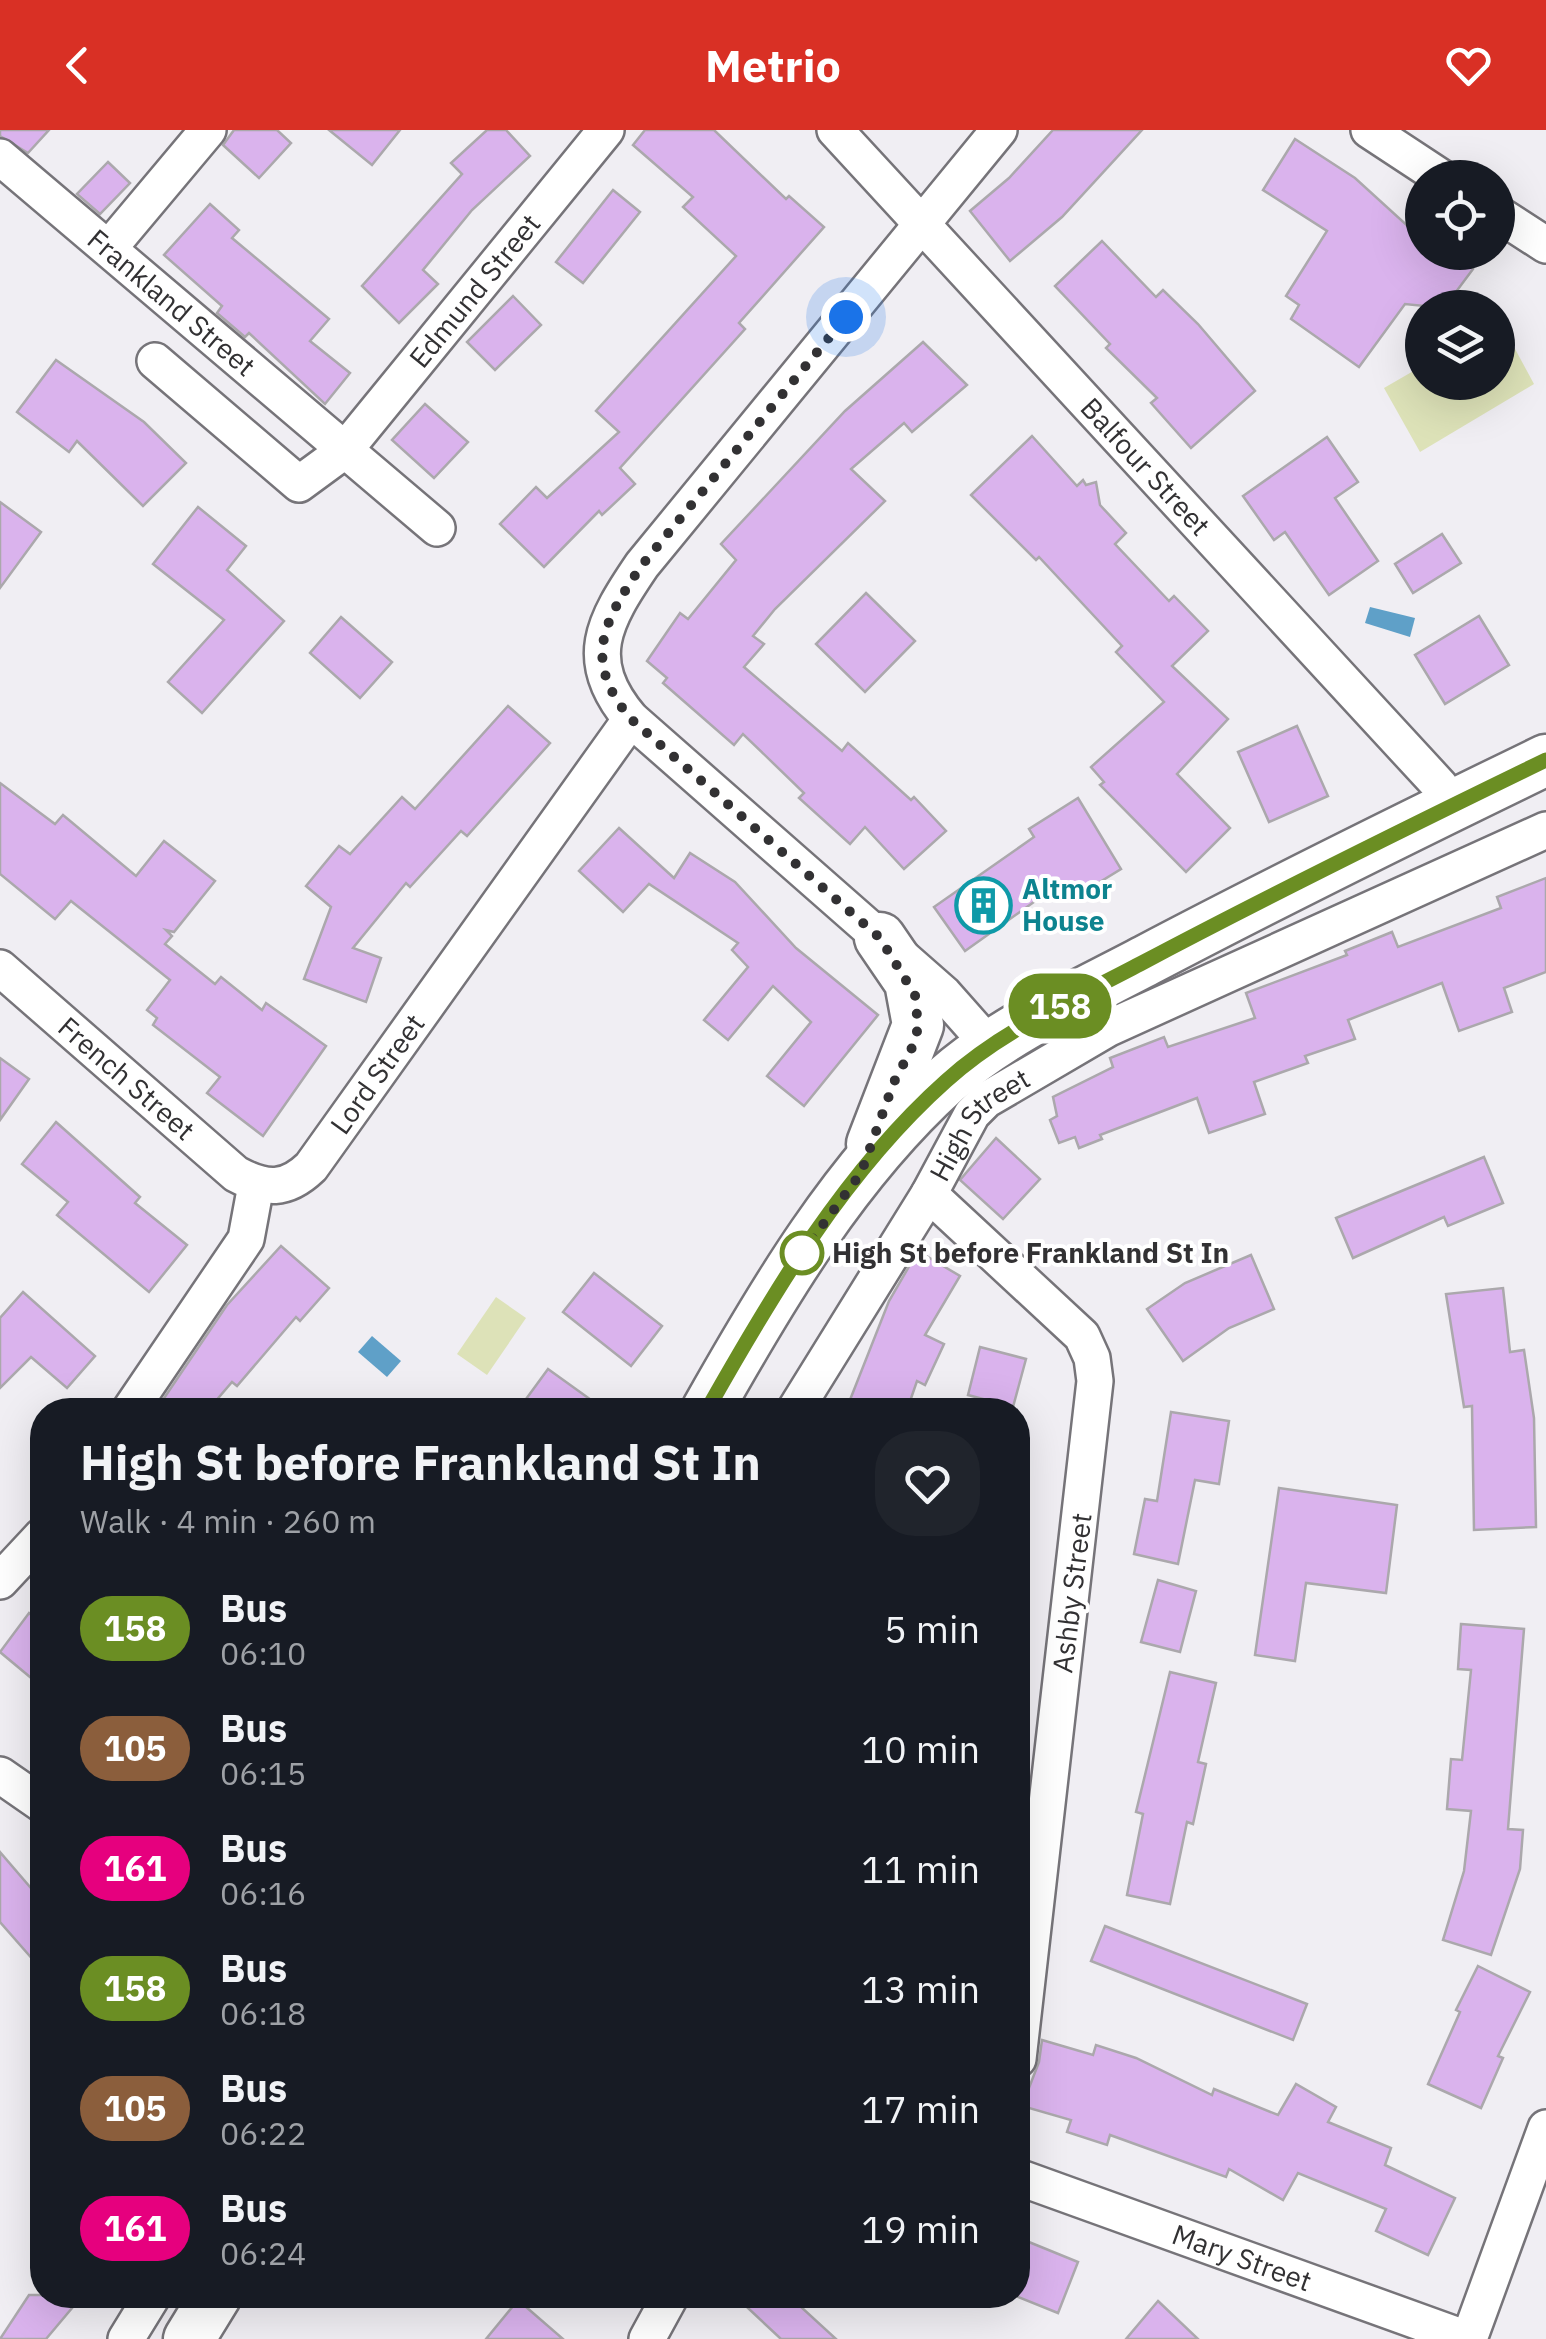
<!DOCTYPE html>
<meta charset="utf-8">
<style>
:root{--surface:#171b24;--page:#20242c;--text:#f1f3f6;--muted:#9ea1a6;--accent:#d93025}
body{margin:0;font-family:"IBM Plex Sans",sans-serif;background:var(--page);color:var(--text);height:100vh;display:flex;flex-direction:column;font-size:38px;white-space:nowrap}
*{box-sizing:border-box;margin:0}
p{font-size:32px;color:var(--muted)}
.icon{flex:none;width:55px;height:55px;fill:none;stroke:currentColor;stroke-width:2;stroke-linecap:round;stroke-linejoin:round}
.map{position:relative;flex:1;overflow:hidden}
.side{position:absolute;left:30px;top:1268px;width:1000px;height:910px;display:flex;flex-direction:column;background:var(--surface);border-radius:40px;box-shadow:0 10px 40px #0002}
.side>*{flex:none}
.badge{padding:0 20px;border-radius:32px;font-size:35px;line-height:65px}
.buttons{position:absolute;left:1405px;top:30px;display:grid;gap:20px}
.buttons a{display:grid;place-items:center;width:110px;height:110px;border-radius:50%;background:var(--surface);box-shadow:0 10px 40px #0002;font-size:50px}
.you{position:absolute;width:50px;height:50px;margin:-25px;border:8px solid #fff;border-radius:50%;background:#1a73e8;box-shadow:0 0 0 15px #1a73e833}
.map>.badge{position:absolute;translate:-50% -50%;box-shadow:0 0 0 5px #fff}
.round{display:grid;place-items:center;flex:none;width:105px;height:105px;border-radius:40px;background:var(--page)}
.head{display:flex;align-items:center;justify-content:space-between;height:170px;padding:0 50px}
h1{font-size:48px;font-weight:700;line-height:75px}
ul{padding:0;list-style:none}
li{display:flex;align-items:center;gap:30px;height:120px;padding:0 50px}
li div{flex:1}
li b{display:block;font-size:38px}
li em{font-style:normal}
li .badge{min-width:110px;font-weight:700;text-align:center}
header{display:flex;justify-content:space-between;align-items:center;height:130px;padding:0 50px;background:var(--accent);color:#fff;font-size:45px;font-weight:700}
.map>svg:first-child{display:block}
</style>
<header><svg class="icon" aria-label="back" viewBox="0 0 24 24"><path d="M15 5l-7 7 7 7"/></svg>Metrio<svg class="icon" aria-label="heart" viewBox="0 0 24 24"><path d="M12 20l-8-8c-3-5 5-10 8-4 3-6 11-1 8 4z"/></svg></header>
<div class="map">
<svg width="1546" height="2209" viewBox="0 0 1546 2209">
<rect width="100%" height="100%" fill="#f0eef3"/>
<g fill="#dde2b8">
<path d="M1500,191l34,63 -114,68 -36,-64 38,-22v16h76z"/>
<path d="M496,1167l30,21 -39,57 -30,-21z"/>
</g>
<g fill="#5fa0c8">
<path d="M1370,477l45,11 -5,19 -45,-14z"/>
<path d="M372,1206l29,25 -14,16 -29,-25z"/>
</g>
<g fill="#dab3ed" stroke="#aba8ac" stroke-width="2.5">
<path d="M0,0h49l-21,23 -28,-17z"/>
<path d="M234,0h43l14,13 -32,35 -36,-33z"/>
<path d="M329,0h71l-28,35z"/>
<path d="M487,0h19l24,26 -58,54 -49,60 15,14 -39,39 -37,-37 100,-112 -11,-11z"/>
<path d="M645,0h69l72,69 3,-3 35,31 -85,96 6,6 -125,139 15,16 -33,31 -3,-4 -55,56 -44,-43 36,-37 11,11 72,-66 -23,-21 140,-155 -53,-49 10,-10 -60,-52z"/>
<path d="M1053,0h89l-80,87 -52,44 -40,-50 39,-33z"/>
<path d="M1295,9l60,39 67,61v13h28l23,17 -29,39 -39,-4 -46,63 -68,-48 8,-14 -13,-9 41,-65 -64,-41z"/>
<path d="M108,32l22,21 -30,31 -23,-20z"/>
<path d="M613,60l27,22 -57,71 -27,-21z"/>
<path d="M210,74l29,26 -7,8 97,81 -19,22 40,32 -25,31 -76,-71 -4,4 -28,-24 5,-7 -58,-51z"/>
<path d="M1102,111l54,56 7,-7 35,34 57,67 -64,57 -40,-45 6,-5 -51,-50 4,-4 -55,-58z"/>
<path d="M513,166l28,29 -46,45 -28,-28z"/>
<path d="M923,212l44,43 -55,47 -8,-9 -53,46 34,32 -110,108 -22,27 11,8 -20,23 98,84 6,-8 63,57 3,-3 32,34 -42,38 -39,-42 -15,17 -51,-46 5,-5 -61,-59 -9,11 -71,-62 4,-5 -20,-17 33,-48 8,6 48,-59 -15,-16 124,-133z"/>
<path d="M56,230l88,62 42,41 -43,43 -66,-65 -8,11 -52,-40z"/>
<path d="M425,274l43,38 -34,36 -42,-38z"/>
<path d="M1032,306l45,50 6,-6 3,5 10,-3 4,23 26,28 -11,11 54,57 5,-5 34,35 -36,35 56,53 -51,55 53,54 -44,44 -86,-87 4,-3 -13,-15 73,-65 -48,-50 6,-6 -83,-89 -3,3 -65,-65z"/>
<path d="M1327,307l31,45 -23,16 43,63 -49,34 -44,-63 -11,8 -31,-44z"/>
<path d="M0,372l41,30 -41,56z"/>
<path d="M198,377l48,39 -19,24 57,51 -82,92 -34,-31 56,-62 -71,-56z"/>
<path d="M1442,404l19,29 -48,30 -18,-29z"/>
<path d="M866,463l49,48 -50,51 -49,-48z"/>
<path d="M1479,486l30,49 -64,39 -30,-49z"/>
<path d="M341,487l51,45 -32,36 -50,-45z"/>
<path d="M508,576l42,37 -83,93 -6,-5 -51,56 -4,-4 -53,65 28,10 -15,44 -62,-23 27,-72 -25,-21 33,-40 11,8 52,-57 13,12z"/>
<path d="M1297,596l31,70 -59,26 -31,-70z"/>
<path d="M0,653l55,41 8,-9 73,61 28,-35 51,40 -41,51 -8,-2 6,6 -7,8 50,40 6,-7 41,33 4,-7 60,43 -63,90 -56,-43 13,-16 -67,-52 4,-7 -10,-8 23,-30 -99,-79 -16,18 -55,-45z"/>
<path d="M1078,668l43,71 -49,30 -10,-17 -97,69 -31,-44 100,-70 -5,-8z"/>
<path d="M619,698l55,50 16,-25 45,29 61,66 82,67 -74,91 -37,-30 44,-54 -38,-36 -45,54 -24,-20 44,-53 -16,-17 6,-7 -89,-59 -26,28 -44,-41z"/>
<path d="M1546,748v94l-42,16 8,24 -53,19 -17,-48 -94,37 7,19 -50,17 3,7 -54,19 11,32 -56,19 -12,-35 -97,37 2,4 -23,9 -4,-11 -16,6 -9,-23 7,-4 -4,-19 60,-30 -3,-9 54,-21 4,10 87,-29 -9,-25 101,-38 -2,-4 47,-19 6,15 103,-39 -4,-11z"/>
<path d="M0,928l29,21 -29,41z"/>
<path d="M56,992l84,75 -5,6 52,42 -38,47 -92,-77 11,-13 -46,-38z"/>
<path d="M996,1008l44,41 -37,40 -43,-39z"/>
<path d="M1484,1027l19,46 -55,23 -4,-9 -91,41 -17,-40z"/>
<path d="M281,1116l48,42 -29,33 -4,-4 -59,69 -5,-4 -24,28h-52l71,-105z"/>
<path d="M918,1121l42,25 -35,59 19,9 -19,41 -8,-4 -10,29h-61l43,-109z"/>
<path d="M1251,1125l23,54 -45,19 -46,33 -36,-52 38,-26z"/>
<path d="M594,1143l68,53 -31,40 -68,-54z"/>
<path d="M1503,1158l7,64 14,-2 10,68 2,109 -62,3 -2,-124 -8,1 -18,-113z"/>
<path d="M23,1162l72,64 -28,32 -36,-31 -31,31v-70z"/>
<path d="M980,1217l46,12 -13,48 -45,-12z"/>
<path d="M548,1239l57,41h-87z"/>
<path d="M1171,1282l58,9 -10,63 -24,-4 -17,84 -44,-10 11,-55 12,2z"/>
<path d="M1279,1358l118,17 -11,88 -80,-10 -11,78 -40,-6z"/>
<path d="M1158,1450l38,11 -16,61 -39,-10z"/>
<path d="M29,1483l13,11v63l-42,-35z"/>
<path d="M1461,1494l63,5 -16,200 15,1 -3,39 -29,86 -48,-15 21,-69 7,-60 -24,-2 4,-50 11,1 9,-90 -13,-1z"/>
<path d="M1170,1542l46,11 -18,79 8,2 -13,60 -6,-2 -17,82 -43,-9 16,-81 -7,-2z"/>
<path d="M0,1722l42,49v69l-42,-48z"/>
<path d="M1105,1796l202,78 -14,36 -202,-79z"/>
<path d="M1478,1836l52,26 -32,64 5,2 -22,50 -53,-24 32,-72 -4,-2z"/>
<path d="M1042,1910l51,15 3,-10 40,13 76,37 2,-6 64,26 18,-31 40,23 -8,15 63,26 -6,17 70,33 -27,57 -52,-24 10,-22 -88,-36 -15,27 -54,-31 -3,8 -116,-42 -3,10 -40,-13 4,-12 -49,-14 17,-44z"/>
<path d="M1024,2110l54,22 -20,51 -40,-16v-42z"/>
<path d="M29,2165h54l-37,44h-46z"/>
<path d="M734,2165h54l48,44h-55z"/>
<path d="M518,2170l45,39h-77z"/>
<path d="M1158,2171l40,38h-72z"/>
</g>
<g fill="none" stroke-linecap="round" stroke-linejoin="round">
<defs>
<g id="street">
<path id="s1" d="M835,0l605,656 10,21"/>
<path d="M1369,0l73,48"/>
<path id="s2" d="M0,27l437,371"/>
<path d="M1498,84l48,31"/>
<path d="M109,118l99,-118"/>
<path id="s3" d="M155,231l144,123 45,-33 262,-321"/>
<path id="s4" d="M0,838l236,206c30,16 50,17 75,-7l320,-448"/>
<path d="M990,916l-46,-52 -313,-275c-50,-59 -27,-98 11,-154l357,-435"/>
<path d="M929,1064l153,142 10,22 3,23 -77,678"/>
<path d="M130,1280l116,-171 10,-54"/>
<path id="s5" d="M795,1280l134,-216 43,-80 14,-14 123,-72 437,-198"/>
<path d="M0,1451l42,-45"/>
<path d="M0,1645l42,29"/>
<path id="s6" d="M1018,2047l449,162"/>
<path d="M126,2209l27,-44"/>
<path d="M647,2209l24,-44"/>
<path d="M1469,2209l77,-211"/>
</g>
<g id="secondary">
<path d="M872,1014l46,-119 -8,-43 -30,-44"/>
<path d="M707,1280c66,-117 138,-239 239,-330 58,-51 133,-84 201,-120 131,-69 265,-135 399,-200"/>
<path d="M189,2209l27,-44"/>
</g>
</defs>
<use href="#street" stroke="#767479" stroke-width="40"/>
<use href="#secondary" stroke="#767479" stroke-width="55"/>
<use href="#street" stroke="#fff" stroke-width="35"/>
<use href="#secondary" stroke="#fff" stroke-width="50"/>
</g>
<g fill="none" stroke-linecap="round" stroke-linejoin="round">
<defs>
<path id="line" d="M707,1280c66,-117 138,-239 239,-329 56,-51 128,-82 194,-117 134,-71 270,-138 406,-204"/>
</defs>
<use href="#line" stroke="#fff" stroke-width="22"/>
<use href="#line" stroke="#6b8e23" stroke-width="15"/>
<path stroke="#323133" stroke-width="10" stroke-dasharray="0 18" d="M802,1123l59,-80 33,-91 21,-40 3,-16 -3,-31 -35,-57 -249,-219c-50,-59 -27,-98 11,-154l204,-248"/>
</g>
<defs>
<symbol id="building-ring" viewBox="-11 -11 22 22"><circle r="9.5" fill="#fff" stroke="#0f9aa8" stroke-width="1.5"/><path d="M-4-6H4V6H1V3H-1V6H-4ZM-2.5-4.3h1.7v1.8h-1.7ZM.8-4.3h1.7v1.8H.8ZM-2.5-1h1.7V.8h-1.7ZM.8-1h1.7V.8H.8Z" fill="#0f9aa8"/></symbol>
</defs>
<g fill-rule="evenodd">
<use href="#building-ring" x="952" y="744" width="63" height="63"/>
</g>
<circle fill="#fff" stroke="#6b8e23" stroke-width="5" cx="802" cy="1123" r="20"/>
<g text-anchor="middle" stroke-width="8" stroke-linejoin="round" paint-order="stroke">
<g font-size="28" fill="#323133" stroke="#fff">
<text dy="10" stroke="none"><textPath href="#s3" startOffset="452">Edmund Street</textPath></text>
<text dy="10" stroke="none"><textPath href="#s2" startOffset="225">Frankland Street</textPath></text>
<text dy="10" stroke="none"><textPath href="#s1" startOffset="458">Balfour Street</textPath></text>
<text dy="10" stroke="none"><textPath href="#s4" startOffset="510">Lord Street</textPath></text>
<text dy="10" stroke="none"><textPath href="#s4" startOffset="168">French Street</textPath></text>
<text dy="10" stroke="none"><textPath href="#s5" startOffset="342">High Street</textPath></text>
<text transform="translate(1072 1463) rotate(-83)" y="10">Ashby Street</text>
<text dy="10" stroke="none"><textPath href="#s6" startOffset="238">Mary Street</textPath></text>
</g>
<g font-size="28" font-weight="bold" fill="#0d838f" stroke="#fff" text-anchor="start">
<text x="1022" y="769">Altmor<tspan x="1022" dy="32">House</tspan></text>
</g>
<g font-size="28" font-weight="bold" fill="#323133" stroke="#fff" text-anchor="start">
<text x="832" y="1133">High St before Frankland St In</text>
</g>
</g>
</svg>
<div class="buttons">
<a><svg class="icon" aria-label="locate" viewBox="0 0 24 24"><circle cx="12" cy="12" r="6"/><path d="M12 2v4M12 18v4M2 12h4M18 12h4"/></svg></a>
<a><svg class="icon" aria-label="layers" viewBox="0 0 24 24"><path d="M12 4l9 5-9 5-9-5zM3 14l9 5 9-5"/></svg></a>
</div>
<div class="you" style="left:846px;top:187px"></div>
<b class="badge" style="left:1060px;top:876px;background:#6b8e23;color:#fff">158</b>
<section class="side">
<div class="head"><div><h1>High St before Frankland St In</h1><p>Walk · 4 min · 260 m</p></div><a class="round"><svg class="icon" aria-label="heart" viewBox="0 0 24 24"><path d="M12 20l-8-8c-3-5 5-10 8-4 3-6 11-1 8 4z"/></svg></a></div>
<ul>
<li><span class="badge" style="background:#6b8e23;color:#fff">158</span><div><b>Bus</b><p>06:10</p></div><em>5 min</em></li>
<li><span class="badge" style="background:#8b5e3c;color:#fff">105</span><div><b>Bus</b><p>06:15</p></div><em>10 min</em></li>
<li><span class="badge" style="background:#e6007e;color:#fff">161</span><div><b>Bus</b><p>06:16</p></div><em>11 min</em></li>
<li><span class="badge" style="background:#6b8e23;color:#fff">158</span><div><b>Bus</b><p>06:18</p></div><em>13 min</em></li>
<li><span class="badge" style="background:#8b5e3c;color:#fff">105</span><div><b>Bus</b><p>06:22</p></div><em>17 min</em></li>
<li><span class="badge" style="background:#e6007e;color:#fff">161</span><div><b>Bus</b><p>06:24</p></div><em>19 min</em></li>
</ul>
</section>
</div>
